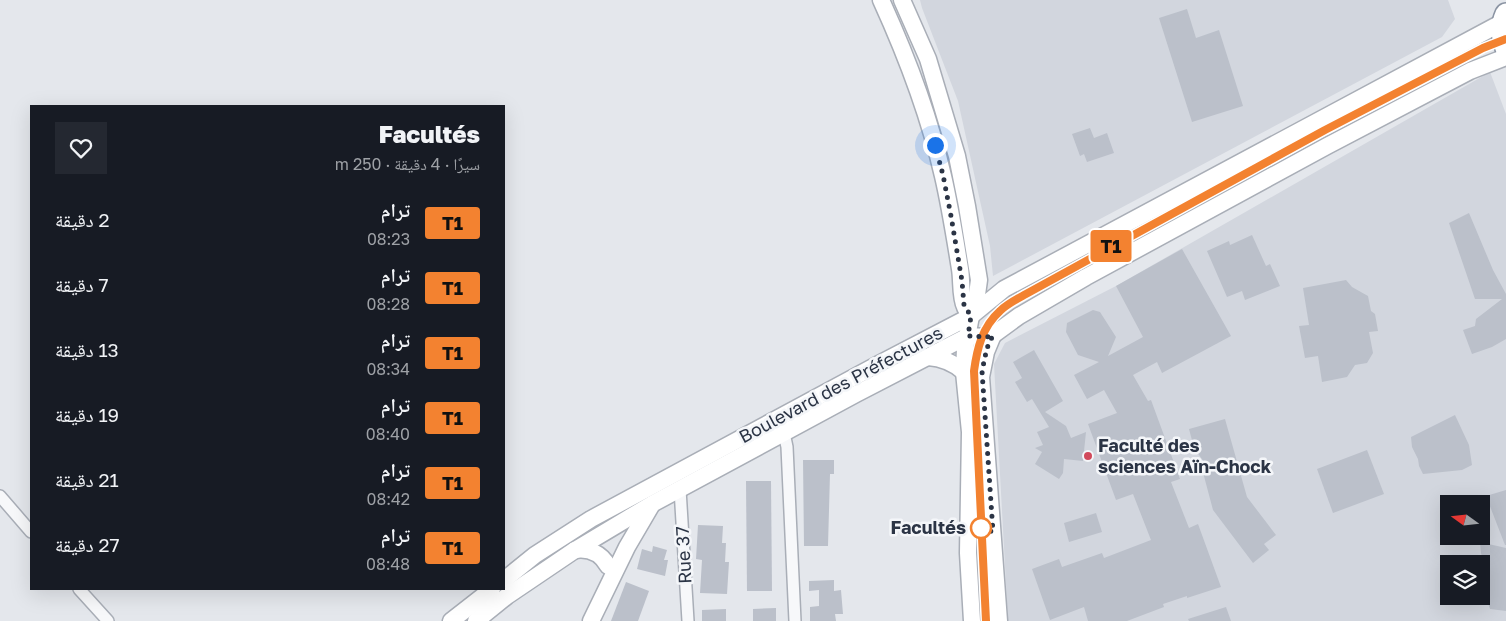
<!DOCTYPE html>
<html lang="ar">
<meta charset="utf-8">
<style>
:root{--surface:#171b24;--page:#242831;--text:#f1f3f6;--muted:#9ea1a6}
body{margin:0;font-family:"Golos Text","Noto Naskh Arabic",sans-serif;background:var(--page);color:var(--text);direction:rtl;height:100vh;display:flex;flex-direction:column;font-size:19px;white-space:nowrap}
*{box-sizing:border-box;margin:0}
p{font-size:16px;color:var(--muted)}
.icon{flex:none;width:28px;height:28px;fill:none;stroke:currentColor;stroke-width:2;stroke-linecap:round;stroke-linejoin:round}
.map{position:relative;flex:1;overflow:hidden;direction:ltr}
.side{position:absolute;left:30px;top:105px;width:475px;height:485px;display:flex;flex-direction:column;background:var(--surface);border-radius:0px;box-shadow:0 5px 20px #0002;direction:rtl}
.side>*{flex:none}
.badge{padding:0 10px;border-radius:4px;font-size:18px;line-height:32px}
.needle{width:32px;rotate:285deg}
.buttons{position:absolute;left:1440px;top:495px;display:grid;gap:10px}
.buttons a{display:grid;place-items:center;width:50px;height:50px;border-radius:0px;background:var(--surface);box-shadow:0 5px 20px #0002;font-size:25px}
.you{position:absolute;width:25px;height:25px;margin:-12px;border:4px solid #fff;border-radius:50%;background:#1a73e8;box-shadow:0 0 0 8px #1a73e833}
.map>.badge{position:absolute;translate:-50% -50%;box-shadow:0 0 0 2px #fff}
.round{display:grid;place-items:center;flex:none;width:52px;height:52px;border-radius:0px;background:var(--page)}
.overview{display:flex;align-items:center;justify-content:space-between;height:85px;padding:0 25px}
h1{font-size:24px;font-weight:800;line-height:38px}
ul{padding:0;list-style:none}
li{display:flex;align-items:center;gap:15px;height:65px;padding:0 25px}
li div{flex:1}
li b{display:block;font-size:19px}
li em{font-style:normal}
li .badge{min-width:55px;font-weight:700;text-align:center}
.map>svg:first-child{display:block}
</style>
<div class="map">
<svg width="1506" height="621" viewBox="0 0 1506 621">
<rect width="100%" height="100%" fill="#e4e7ec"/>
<g fill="#d2d6de" fill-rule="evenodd">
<path d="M920,0h528l7,19 -13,18 -449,239 -3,-30 -32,-145 -36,-93z"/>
<path d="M1490,72l16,42v507h-498l-14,-257 11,-21 111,-57zM1449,504h32v32h-32zM1449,564h32v32h-32z"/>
</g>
<g fill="#bbc0ca">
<path d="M1187,9l9,29 23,-8 24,76 -51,16 -33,-104z"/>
<path d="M1090,128l4,10 13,-5 7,20 -27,9 -3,-8 -4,2 -8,-22z"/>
<path d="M1469,213l24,57 13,24v45l-14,8 -20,7 -9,-24 12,-4 1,-7 26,-20h-27l-26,-76z"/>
<path d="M1252,235l14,31 4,-2 10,22 -35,14 -3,-9 -15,6 -20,-46 22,-10 1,4z"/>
<path d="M1182,249l49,87 -69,37 -5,-11 -24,13 15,26 3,-1 29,79 -9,3 18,46 9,-4 23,63 -34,11v-2l-24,8 1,3 -37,14h-39l-4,-14 -34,13 -18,-51 27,-10 3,8 40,-14 2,5 47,-18 -18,-46 -17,6 -28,-76 29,-11 -13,-23 -17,9 -13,-24 25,-13 -21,-7 -12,-23 1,-9 26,-13 7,2 16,25 -8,19 35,-19 -27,-51z"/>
<path d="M1346,280l6,7 16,9 3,15 4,3 3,17 -9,1 4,21 -6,10 -12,2 -8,12 -25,5 -4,-26 -13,2 -6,-32 10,-1 -6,-37z"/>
<path d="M1034,350l29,51 -18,11 21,14 5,12 15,-6 -3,29 -19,-2 -1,14 -4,6 -24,-15 7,-12 -7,-4 8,-3 -6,-13 12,-5 -17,-28 -5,3 -12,-20 7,-4 -9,-16z"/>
<path d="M1455,415l14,30 3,20 -10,5 -39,4 -4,-8 -1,-7 -6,-12 -1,-10z"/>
<path d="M1225,419l22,78 29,38 -12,9 5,6 -16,13 -40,-53 -12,-45 3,-3 -10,-14 -5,-19z"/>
<path d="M1367,450l17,44 -51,19 -16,-44z"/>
<path d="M803,460h31v14h-4l-2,72h-24z"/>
<path d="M746,481h25l1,110h-25z"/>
<path d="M1506,490v55h-1l-19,-49z"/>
<path d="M1096,513l6,19 -33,10 -5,-19z"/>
<path d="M698,525l25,1 -1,17h4l-1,19h4l-2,32 -27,-1 2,-33 -6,-1z"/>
<path d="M1480,542l26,6v63l-16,-2 -8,-23 7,-8 -8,-25z"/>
<path d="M653,546l14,4 -3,10h4l-3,16 -28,-7 5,-20 10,3z"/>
<path d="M834,580v11l7,-1 2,24h-8l1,7h-26v-14l9,-1v-16l-10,1v-10z"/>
<path d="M626,582l23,9 -11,30h-27z"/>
<path d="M1226,607l5,14h-42l-1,-2z"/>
<path d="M776,608v13h-23v-12z"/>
<path d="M726,609v12h-24v-11z"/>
</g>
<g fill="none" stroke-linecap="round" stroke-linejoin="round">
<defs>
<g id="street">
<path d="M784,433l3,14 8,174"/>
<path d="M680,489l8,132"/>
<path d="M0,496l31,36"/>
<path d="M79,589l29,32"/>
</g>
<g id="secondary">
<path d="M881,0c26,57 48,115 62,176 7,30 12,62 17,93 2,11 0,28 5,38 1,3 4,6 6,9"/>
<path d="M902,0l26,59 29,97 10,50 12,74 -3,22 -5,14 -6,32 -1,24 6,60 -2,121 4,68"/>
<path d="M993,335l-7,17 -5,25 18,244"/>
<path d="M928,357c14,1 25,5 36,15"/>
<path d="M575,550c14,-2 26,3 33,16"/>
<path d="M504,580l31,-25 56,-36 282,-152 98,-51 33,-27 499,-267"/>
<path d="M451,621l41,-32"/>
<path d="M476,621l31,-25 68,-46 77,-46 204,-110 112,-58 19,1 6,-2 26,-19 67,-39 241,-131 143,-75 36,-14"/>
<path d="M591,621l36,-74 24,-41"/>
</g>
<path id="highway" d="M1506,14c-5,11 -5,22 0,34"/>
</defs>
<use href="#street" stroke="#a9aeb7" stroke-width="14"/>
<use href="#secondary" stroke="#a9aeb7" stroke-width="19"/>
<use href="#highway" stroke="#8b94a3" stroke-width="24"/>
<use href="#street" stroke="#f7f8fa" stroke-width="11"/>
<use href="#secondary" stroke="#fff" stroke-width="16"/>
<use href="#highway" stroke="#fff" stroke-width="21"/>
<path stroke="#7d8696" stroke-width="1" d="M986,621l-13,-250c4,-22 9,-44 27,-60 7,-7 17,-12 26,-17l299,-164 158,-82 23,-9"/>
</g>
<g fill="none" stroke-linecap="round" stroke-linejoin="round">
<defs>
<path id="line" d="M986,621l-12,-250c3,-22 8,-44 26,-60 7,-7 17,-12 26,-17l299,-164 158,-82 23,-9"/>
</defs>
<use href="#line" stroke="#fff" stroke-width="11"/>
<use href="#line" stroke="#f38230" stroke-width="8"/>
<path stroke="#2b3445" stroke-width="5" stroke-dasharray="0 9" d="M935,145l8,30 8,41 11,65 2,24 7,11 -3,20 19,1 6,-2 -6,13 -5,23 11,161 -12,-4"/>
</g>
<circle fill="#d1495b" stroke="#f4f6f9" stroke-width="2" cx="1088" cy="456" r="5"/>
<circle fill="#fff" stroke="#f38230" stroke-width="2.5" cx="981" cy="528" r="10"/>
<g text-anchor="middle" stroke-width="5" stroke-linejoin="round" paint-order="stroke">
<g font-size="18" fill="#2b3445" stroke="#f4f6f9">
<text transform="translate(841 385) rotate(-28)" y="6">Boulevard des Préfectures</text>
<text transform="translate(684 555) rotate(-93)" y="6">Rue 37</text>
</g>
<g font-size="18" font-weight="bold" fill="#2b3445" stroke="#f4f6f9" text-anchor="start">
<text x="1098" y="452">Faculté des<tspan x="1098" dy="21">sciences Aïn-Chock</tspan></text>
</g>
<g font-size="18" font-weight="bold" fill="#2b3445" stroke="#f4f6f9" text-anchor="end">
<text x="966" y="534">Facultés</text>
</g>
</g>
</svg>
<div class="buttons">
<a><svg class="needle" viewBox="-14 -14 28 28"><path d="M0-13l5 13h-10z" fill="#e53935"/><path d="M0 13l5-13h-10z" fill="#9ea1a6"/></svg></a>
<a><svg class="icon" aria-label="layers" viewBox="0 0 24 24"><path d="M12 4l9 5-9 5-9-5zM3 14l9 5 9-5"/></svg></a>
</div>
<div class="you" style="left:935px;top:145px"></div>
<b class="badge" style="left:1111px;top:246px;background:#f38230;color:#111">T1</b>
<section class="side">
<div class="overview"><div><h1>Facultés</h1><p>سيرًا · 4 دقيقة · 250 m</p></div><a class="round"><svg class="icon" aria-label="heart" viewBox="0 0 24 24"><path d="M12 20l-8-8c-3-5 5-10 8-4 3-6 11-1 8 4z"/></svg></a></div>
<ul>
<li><span class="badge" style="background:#f38230;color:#111">T1</span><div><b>ترام</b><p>08:23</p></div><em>2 دقيقة</em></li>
<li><span class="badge" style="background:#f38230;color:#111">T1</span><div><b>ترام</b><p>08:28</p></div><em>7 دقيقة</em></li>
<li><span class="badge" style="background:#f38230;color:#111">T1</span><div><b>ترام</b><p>08:34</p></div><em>13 دقيقة</em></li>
<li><span class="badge" style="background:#f38230;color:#111">T1</span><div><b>ترام</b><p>08:40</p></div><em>19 دقيقة</em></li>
<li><span class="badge" style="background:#f38230;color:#111">T1</span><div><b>ترام</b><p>08:42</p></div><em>21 دقيقة</em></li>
<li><span class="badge" style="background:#f38230;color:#111">T1</span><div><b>ترام</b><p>08:48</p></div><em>27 دقيقة</em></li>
</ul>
</section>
</div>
